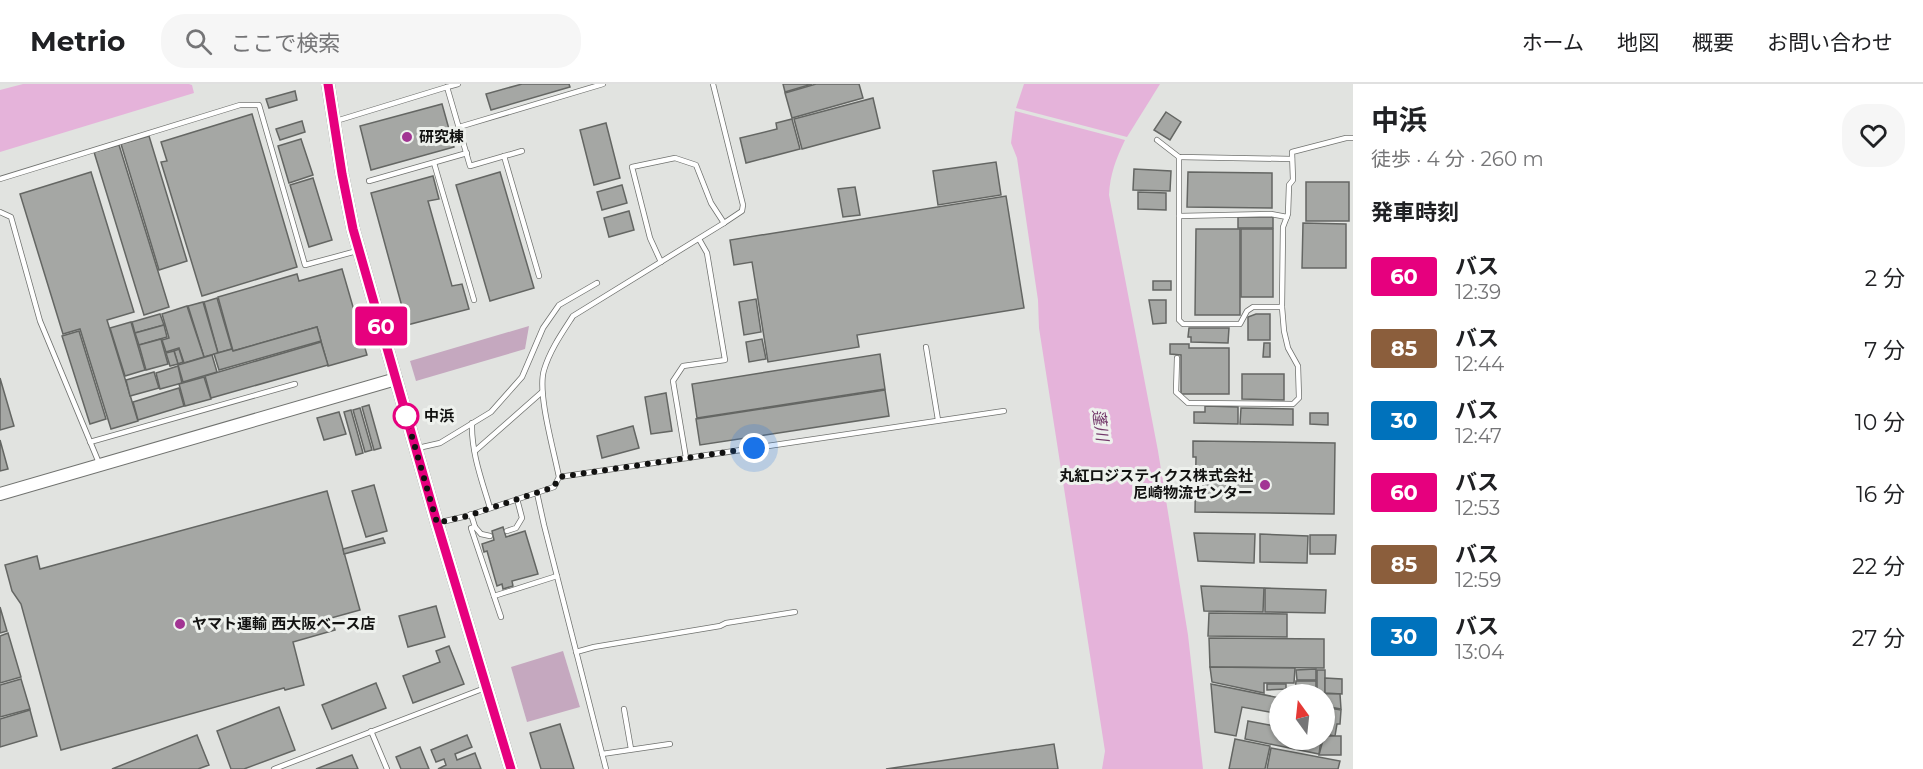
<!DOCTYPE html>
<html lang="ja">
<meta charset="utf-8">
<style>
:root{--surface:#fff;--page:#f6f6f6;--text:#202124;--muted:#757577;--line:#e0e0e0}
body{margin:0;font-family:Montserrat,"Noto Sans JP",sans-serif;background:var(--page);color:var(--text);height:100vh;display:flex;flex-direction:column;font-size:22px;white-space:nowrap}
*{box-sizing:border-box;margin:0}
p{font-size:20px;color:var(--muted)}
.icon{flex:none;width:33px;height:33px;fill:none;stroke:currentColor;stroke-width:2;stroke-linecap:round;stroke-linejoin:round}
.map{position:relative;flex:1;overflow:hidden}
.side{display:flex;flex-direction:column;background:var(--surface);width:570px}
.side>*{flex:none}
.badge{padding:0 12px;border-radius:4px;font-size:21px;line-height:39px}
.needle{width:39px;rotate:345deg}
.fabs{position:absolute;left:1269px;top:600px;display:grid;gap:12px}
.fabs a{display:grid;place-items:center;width:66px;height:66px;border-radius:50%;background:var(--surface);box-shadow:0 2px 4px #0004;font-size:30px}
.you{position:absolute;width:30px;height:30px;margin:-15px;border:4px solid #fff;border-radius:50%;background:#1a73e8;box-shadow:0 0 0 9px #1a73e833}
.map>.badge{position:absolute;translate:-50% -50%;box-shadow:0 0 0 3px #fff}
h2{padding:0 18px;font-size:22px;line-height:54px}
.round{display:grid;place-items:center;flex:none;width:63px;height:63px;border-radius:24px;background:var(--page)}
.head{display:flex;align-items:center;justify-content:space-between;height:102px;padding:0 18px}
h1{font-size:28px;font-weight:700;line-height:45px}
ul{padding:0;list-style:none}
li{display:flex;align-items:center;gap:18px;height:72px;padding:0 18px}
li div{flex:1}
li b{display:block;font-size:22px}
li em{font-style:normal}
li .badge{min-width:66px;font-weight:700;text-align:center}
header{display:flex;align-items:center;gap:36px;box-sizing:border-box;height:84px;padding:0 30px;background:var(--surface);border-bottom:2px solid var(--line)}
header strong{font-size:28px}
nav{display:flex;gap:33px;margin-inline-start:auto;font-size:21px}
.search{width:420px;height:54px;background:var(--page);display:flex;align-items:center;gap:15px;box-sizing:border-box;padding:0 21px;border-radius:24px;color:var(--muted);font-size:22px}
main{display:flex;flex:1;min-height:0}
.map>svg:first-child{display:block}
</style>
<header>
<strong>Metrio</strong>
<div class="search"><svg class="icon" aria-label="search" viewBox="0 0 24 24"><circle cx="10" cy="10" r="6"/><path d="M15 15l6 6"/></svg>ここで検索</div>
<nav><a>ホーム</a><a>地図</a><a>概要</a><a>お問い合わせ</a></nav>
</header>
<main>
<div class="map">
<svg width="1353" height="685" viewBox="0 0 1353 685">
<rect width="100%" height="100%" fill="#e1e3e0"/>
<g fill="#c5a8bf">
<path d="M529,242l-4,23 -109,32 -6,-20z"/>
<path d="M563,567l17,56 -53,15 -16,-55z"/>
</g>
<g fill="#e5b3da">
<path d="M23,0h166l3,1 2,8 -194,59v-62z"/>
<path d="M1024,0h136l-33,53 -111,-29z"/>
<path d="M1015,27l110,29c-9,19 -15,34 -16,55l49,256 30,184 15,134h-101l3,-18 -66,-423 -1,-28 -21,-142 -6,-15z"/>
</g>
<g fill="#a5a7a4" stroke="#646663" stroke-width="1.5">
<path d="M522,0h47l1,3 -79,23 -5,-16z"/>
<path d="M783,0h29l-27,8z"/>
<path d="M816,0h43l4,14 -71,20 -7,-25z"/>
<path d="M295,7l2,9 -28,8 -3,-9z"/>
<path d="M873,14l7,30 -78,21 -8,-30z"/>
<path d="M442,20l12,43 -83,23 -11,-44z"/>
<path d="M1166,28l15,10 -11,18 -16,-10z"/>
<path d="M252,30l45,153 -95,29 -41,-134 6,-1 -6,-19z"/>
<path d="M792,35l8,30 -54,14 -6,-25 37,-9 -1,-6z"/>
<path d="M302,37l3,11 -25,8 -4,-11z"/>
<path d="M606,39l14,55 -26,7 -14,-55z"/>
<path d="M149,52l38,125 -28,9 -38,-126z"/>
<path d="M301,55l12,36 -24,8 -11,-37z"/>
<path d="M119,61l50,162 -25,8 -50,-163z"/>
<path d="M996,78l5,33 -63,10 -5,-34z"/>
<path d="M1134,85l37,2 -1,20 -37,-1z"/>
<path d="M91,88l43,140 -27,8 31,101 -27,8 -31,-100 -17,5 -43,-140z"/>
<path d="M500,88l34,116 -44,13 -34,-116z"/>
<path d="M1188,88l84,1v35l-85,-1z"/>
<path d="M433,92l6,23 -11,2 24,85 10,-2 7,25 -62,16 -36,-132z"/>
<path d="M313,94l19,62 -23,7 -19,-62z"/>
<rect x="1306" y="98" width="43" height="39"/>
<path d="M622,101l5,18 -25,7 -5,-18z"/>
<path d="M855,103l5,28 -17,2 -5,-28z"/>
<path d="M1138,108l28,1v17l-28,-1z"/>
<path d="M1006,112l18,112 -167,27 2,12 -91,15 -16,-100 -18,3 -4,-25z"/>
<path d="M629,127l5,19 -25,7 -5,-19z"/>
<rect x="1238" y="133" width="35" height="11"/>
<path d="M1303,139l43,1v44h-44z"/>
<path d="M1196,145h44v86h-45z"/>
<rect x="1241" y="145" width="32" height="68"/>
<path d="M342,185l25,86 -39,11 -11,-39 -84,24 -15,-54 79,-23 2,7z"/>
<rect x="1153" y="197" width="18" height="9"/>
<path d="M217,214l15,51 -14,4 -14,-51z"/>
<path d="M756,215l5,33 -17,3 -5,-33z"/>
<path d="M1149,216h17v23l-13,1z"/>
<path d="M203,218l15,51 -14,4 -16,-51z"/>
<path d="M187,222l17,51 -20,6 -5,-15 -13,4 -4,-12 7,-2 -7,-24z"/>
<path d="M160,230l4,11 -29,8 -3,-11z"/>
<path d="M1256,230h14v26h-22v-23z"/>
<path d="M131,238l14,48 -20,6 -15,-48z"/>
<path d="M164,241l3,12 -28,8 -4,-12z"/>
<path d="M317,243l4,14 -102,29 -5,-16 18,-5 1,2z"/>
<path d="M1189,244h40l-1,15 -37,-1v-5h-3z"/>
<path d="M79,247l27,88 -16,5 -28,-88z"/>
<path d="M161,255l7,25 -22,6 -7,-25z"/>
<path d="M762,255l4,20 -17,3 -3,-20z"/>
<path d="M321,258l7,23 -117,33 -6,-22z"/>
<path d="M1264,259h6v14h-7z"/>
<path d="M1170,260h19v4h40v46h-48v-39l-11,-1z"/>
<path d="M179,265l4,13 -5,2 -4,-13z"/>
<path d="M174,267l4,13 -8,2 -4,-13z"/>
<path d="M880,270l5,35 -188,29 -5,-34z"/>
<path d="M212,271l5,17 -34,10 -5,-17z"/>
<path d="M178,282l4,17 -22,6 -4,-16z"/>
<path d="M154,288l5,16 -29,8 -4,-16z"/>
<path d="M1242,290h42v26l-42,-1z"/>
<path d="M204,293l7,22 -26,7 -6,-22z"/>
<path d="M0,294l14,48 -14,4z"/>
<path d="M179,304l5,18 -46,14 -5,-18z"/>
<path d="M885,306l4,26 -189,29 -4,-26z"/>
<path d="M666,309l6,38 -21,3 -6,-37z"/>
<path d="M369,321l12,43 -7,2 -12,-43z"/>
<path d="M1205,322l33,1v17l-44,-1v-11h11z"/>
<path d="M360,324l12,42 -7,2 -12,-42z"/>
<path d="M1241,324l52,1v16l-53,-1z"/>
<path d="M351,326l12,43 -7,2 -12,-43z"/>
<path d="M339,328l7,22 -22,6 -7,-22z"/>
<path d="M1310,329h18v12l-18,-1z"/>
<path d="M633,342l6,22 -37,10 -5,-22z"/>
<path d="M0,356l8,29 -8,2z"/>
<path d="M1193,357l142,2 -1,71 -139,-2 1,-55h-3z"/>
<path d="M374,401l13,46 -21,6 -14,-46z"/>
<path d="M327,407l33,119 -29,8 4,12 -42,12 11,43 -19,5 -1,-2 -223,62 -40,-146 -9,-13 -7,-26 32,-9 3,13z"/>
<path d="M503,443l3,10 19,-6 13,43 -26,7 1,5 -10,3 -1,-5 -5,2 -10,-35 -3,1 -2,-8 12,-4 -2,-9z"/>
<path d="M1194,449l61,1 -1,29 -56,-2z"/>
<path d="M1260,450l48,2 -1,27 -47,-1z"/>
<path d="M1310,451h26l-1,19h-25z"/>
<path d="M383,454l2,5 -41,11 -1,-5z"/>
<path d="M1201,502l63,2 -1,24 -59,-1z"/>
<path d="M1265,504l61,2 -1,23 -60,-1z"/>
<path d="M436,522l9,31 -37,10 -9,-31z"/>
<path d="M0,523l7,24 -7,2z"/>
<path d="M1209,529l78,1v23l-79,-1z"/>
<path d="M8,549l13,44 -21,6v-47z"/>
<path d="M1209,554l115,1v29l-114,-1z"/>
<path d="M449,562l15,38 -51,19 -10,-27 37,-14 -4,-11z"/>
<path d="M1210,583l85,1 -1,15h-30v10l-52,-11z"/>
<path d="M1316,585v11h-19l-1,-10z"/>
<rect x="1317" y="586" width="8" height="23"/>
<path d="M1325,594l17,1v15l-17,-1z"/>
<path d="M21,595l9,30 -30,8v-32z"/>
<path d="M1296,597h20v12l-21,-1z"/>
<path d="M376,599l10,25 -54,21 -10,-24z"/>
<path d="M1211,600l69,14v28l-8,-1 3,-12 -33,-6 -6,29 -21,-4z"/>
<path d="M1267,600h19v5l-19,1z"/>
<path d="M1296,609l44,1 1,15 -17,-3v-12h-28z"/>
<path d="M279,623l16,43 -51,19h-13l-14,-38z"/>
<path d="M1324,623l17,3 -1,14h-3l-2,12 -11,-2z"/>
<path d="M30,626l7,26 -37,11v-28z"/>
<path d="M1248,637l32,6v13h41l-2,14 -74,-15z"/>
<path d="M560,640l14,45h-33l-11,-36z"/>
<path d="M197,651l12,30 -11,4h-86z"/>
<path d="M467,651l5,12 -17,7 2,6 18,-7 6,16h-43l8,-4 -2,-6 -8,3 -5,-12z"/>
<path d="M1324,652h17v19h-22z"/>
<path d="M1235,655l35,7 -5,23h-36z"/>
<path d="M1054,660l4,25h-172z"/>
<path d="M420,663l9,22h-28l-5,-12z"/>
<path d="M1271,664l69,13 -2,8h-71z"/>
<path d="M352,671l6,14h-42z"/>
</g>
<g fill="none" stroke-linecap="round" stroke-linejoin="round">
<defs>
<g id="service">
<path d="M447,3l11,-3"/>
<path d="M336,37l111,-34 23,79 52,-15"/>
<path d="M459,43l144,-43"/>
<path d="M1157,56l22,17 113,2"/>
<path d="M504,72l35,120"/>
<path d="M1179,73v163l4,4h57l7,-13 6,-4h29"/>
<path d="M434,79l40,137"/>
<path d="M0,95l240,-74h19l46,160 52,-14"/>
<path d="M369,97l98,-28"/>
<path d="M0,128l11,5 29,104 59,142"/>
<path d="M1179,132l92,-2 16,3"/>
<path d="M661,178l-11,-24 -18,-71 43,-9 21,7 15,38 13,20"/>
<path d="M926,263l12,73"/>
<path d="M1177,274l-1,34 12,11 105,1 6,-6 -1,-32 -10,-18 -4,-17 -2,-24 1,-80 5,-13 1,-29 4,-5 -1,-28 54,-14h7"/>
<path d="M472,339c-1,29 10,58 18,85"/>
<path d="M90,358l205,-58"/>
<path d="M418,364l22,-5 51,-31 31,-35 21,-49 16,-23 38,-22"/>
<path d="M475,367l67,-59"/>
<path d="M686,374l-13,-77 10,-15 42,-6 -18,-107 -8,-14"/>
<path d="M559,393l445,-66"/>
<path d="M537,409l7,32 62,244"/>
<path d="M471,430l4,13 -4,1 30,89"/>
<path d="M437,439l30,-7 87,-29 5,-10c-5,-26 -22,-84 -15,-107 6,-20 18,-37 29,-54l151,-93 18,-12 1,-6 -30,-121"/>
<path d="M475,443l6,7 9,2"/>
<path d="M507,447l9,-3 6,-10 -5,-19"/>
<path d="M494,512l63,-20"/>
<path d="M576,568l18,-5 126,-21 6,-3 69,-11"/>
<path d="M624,625l7,40"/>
<path d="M371,647l16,38"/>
<path d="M602,670l68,-10"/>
<path d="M274,685l211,-81"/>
</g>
<g id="tertiary">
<path d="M328,0l14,90 11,55 84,294 74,246"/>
<path d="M0,410l396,-115"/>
</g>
</defs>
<use href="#service" stroke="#70726f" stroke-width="6"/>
<use href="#tertiary" stroke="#70726f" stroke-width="14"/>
<use href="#service" stroke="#fff" stroke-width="4.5"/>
<use href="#tertiary" stroke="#fff" stroke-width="12"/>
</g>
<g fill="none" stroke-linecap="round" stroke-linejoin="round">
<defs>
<path id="line" d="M328,0l14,90 11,55 84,294 74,246"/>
</defs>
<use href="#line" stroke="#fff" stroke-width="14"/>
<use href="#line" stroke="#e6007e" stroke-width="9"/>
<path stroke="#121211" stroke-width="6" stroke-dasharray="0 10.8" d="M406,332l31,107 30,-7 87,-29 5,-10 195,-29"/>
</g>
<g fill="#a23493" stroke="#eef1ed" stroke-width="2">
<circle cx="407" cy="53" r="6"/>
<circle cx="1265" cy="401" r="6"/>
<circle cx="180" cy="540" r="6"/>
</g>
<circle fill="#fff" stroke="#e6007e" stroke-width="3" cx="406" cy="332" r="12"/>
<g text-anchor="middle" stroke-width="6" stroke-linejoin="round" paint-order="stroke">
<g font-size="15" font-weight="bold" fill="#121211" stroke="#eef1ed" text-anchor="start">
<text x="419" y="58">研究棟</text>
<text x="1253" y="397" text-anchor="end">丸紅ロジスティクス株式会社<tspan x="1253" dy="17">尼崎物流センター</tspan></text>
<text x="192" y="545">ヤマト運輸 西大阪ベース店</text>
</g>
<g font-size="15" font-weight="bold" fill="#121211" stroke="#eef1ed" text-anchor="start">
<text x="424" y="337">中浜</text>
</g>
<g font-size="16" font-style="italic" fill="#73386a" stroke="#eef1ed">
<text transform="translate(1101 341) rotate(82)" y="6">蓬川</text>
</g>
</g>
</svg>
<div class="fabs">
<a><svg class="needle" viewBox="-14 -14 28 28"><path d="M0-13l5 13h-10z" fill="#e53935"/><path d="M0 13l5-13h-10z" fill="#757577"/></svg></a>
</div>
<div class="you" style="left:754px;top:364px"></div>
<b class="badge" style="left:381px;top:242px;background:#e6007e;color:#fff">60</b>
</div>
<section class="side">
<div class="head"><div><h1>中浜</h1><p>徒歩 · 4 分 · 260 m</p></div><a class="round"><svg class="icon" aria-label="heart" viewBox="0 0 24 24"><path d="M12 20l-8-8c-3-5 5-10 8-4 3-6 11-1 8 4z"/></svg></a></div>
<h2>発車時刻</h2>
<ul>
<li><span class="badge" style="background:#e6007e;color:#fff">60</span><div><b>バス</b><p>12:39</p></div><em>2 分</em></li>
<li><span class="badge" style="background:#8b5e3c;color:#fff">85</span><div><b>バス</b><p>12:44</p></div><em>7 分</em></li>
<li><span class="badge" style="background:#0072bc;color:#fff">30</span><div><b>バス</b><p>12:47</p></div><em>10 分</em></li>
<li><span class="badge" style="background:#e6007e;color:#fff">60</span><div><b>バス</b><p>12:53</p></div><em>16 分</em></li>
<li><span class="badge" style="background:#8b5e3c;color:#fff">85</span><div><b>バス</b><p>12:59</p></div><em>22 分</em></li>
<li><span class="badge" style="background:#0072bc;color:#fff">30</span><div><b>バス</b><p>13:04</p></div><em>27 分</em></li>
</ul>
</section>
</main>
